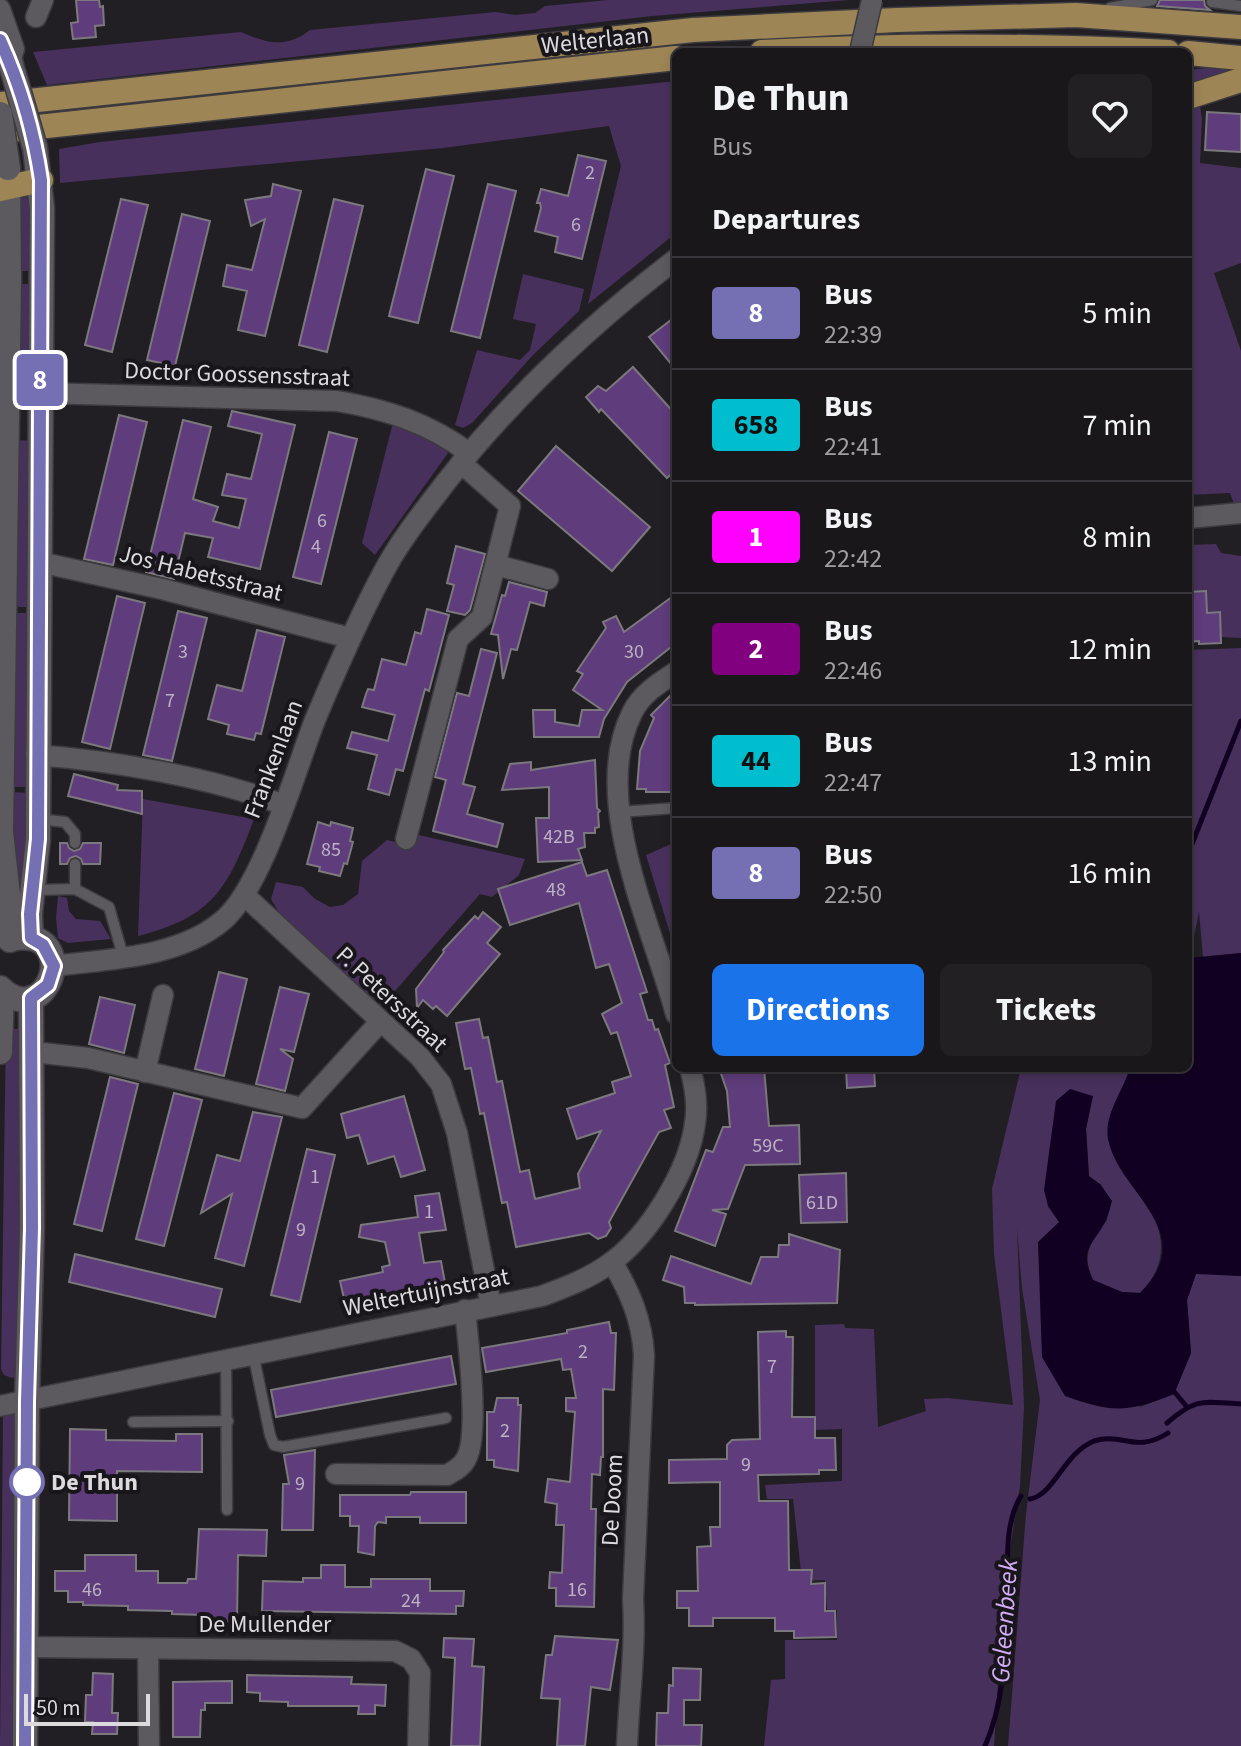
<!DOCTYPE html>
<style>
:root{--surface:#1a171b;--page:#232024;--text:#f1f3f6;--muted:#9f9fa3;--line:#38363a;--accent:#1a73e8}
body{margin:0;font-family:"Source Sans 3",sans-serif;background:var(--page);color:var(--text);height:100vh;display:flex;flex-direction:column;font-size:30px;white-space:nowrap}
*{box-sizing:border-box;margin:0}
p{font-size:26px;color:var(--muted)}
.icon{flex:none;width:44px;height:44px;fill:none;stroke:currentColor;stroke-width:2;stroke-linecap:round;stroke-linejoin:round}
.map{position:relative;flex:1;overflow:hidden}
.sheet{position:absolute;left:672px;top:48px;width:520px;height:1024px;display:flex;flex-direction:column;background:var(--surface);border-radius:12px;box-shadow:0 4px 12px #0003,0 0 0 2px var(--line)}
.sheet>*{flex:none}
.badge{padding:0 16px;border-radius:6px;font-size:28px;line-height:52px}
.scale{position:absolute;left:24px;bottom:20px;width:126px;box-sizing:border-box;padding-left:8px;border:4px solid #dcdadd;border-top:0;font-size:22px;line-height:28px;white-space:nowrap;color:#dcdadd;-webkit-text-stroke:6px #18161b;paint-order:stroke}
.map>.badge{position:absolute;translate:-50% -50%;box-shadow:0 0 0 4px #fff}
h2{padding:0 40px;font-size:30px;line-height:72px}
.round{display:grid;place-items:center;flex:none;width:84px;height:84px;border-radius:12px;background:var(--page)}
.summary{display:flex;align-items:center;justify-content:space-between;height:136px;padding:0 40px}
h1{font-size:38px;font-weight:700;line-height:60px}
.cta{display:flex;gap:16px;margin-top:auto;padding:16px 40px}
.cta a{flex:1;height:92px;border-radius:12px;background:var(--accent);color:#fff;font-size:32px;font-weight:700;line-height:92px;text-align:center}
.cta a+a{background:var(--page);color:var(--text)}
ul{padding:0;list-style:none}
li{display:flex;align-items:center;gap:24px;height:112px;padding:0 40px;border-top:2px solid var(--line)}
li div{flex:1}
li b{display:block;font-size:30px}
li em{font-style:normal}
li .badge{min-width:88px;font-weight:700;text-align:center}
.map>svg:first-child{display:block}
</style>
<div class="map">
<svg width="1241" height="1746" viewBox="0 0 1241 1746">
<rect width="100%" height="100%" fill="#221f24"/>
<g fill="#48305c">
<path d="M608,0h241l-197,16 -605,69 -14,-33 208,-20c25,11 45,17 69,-2l186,-18 19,3 20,-2 10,-7z"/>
<path d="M1234,65l7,8 -44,14 5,32 -2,44 41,5v95l-27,10 27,78v155l-5,3 -6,-16 -42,2v-425z"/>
<path d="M676,81v152l-88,71 33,-138 -12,-40 -166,22 -383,35 -1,-34 41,-7z"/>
<path d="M25,197l6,1 7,73h-25l6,-72z"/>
<path d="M523,274l61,15 -5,22 -46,44 -61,68 -9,5 -8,-3 22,-75 43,10 10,-10 6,-26 -23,-5z"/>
<path d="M13,284h25l-1,83h-25z"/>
<path d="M393,423l41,18 14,12 -73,102 -13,-12z"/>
<path d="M12,440l24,1 -2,166h-25z"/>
<path d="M1216,544l5,9 20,3v82l-20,-1 -1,-24h-13l-1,-22 -18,1v-47z"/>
<path d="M8,613h26l-2,174h-24z"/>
<path d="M1241,648v305l-38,4 -4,-45 -7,34h-4v-296z"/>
<path d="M7,792l25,1 -3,89 -14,26z"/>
<path d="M143,799l111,20c-26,69 -41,98 -116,117z"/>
<path d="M414,834l111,25 -6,16 -27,22 -12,-3 -100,114 -99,-92 -10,-17 5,-17 27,5 12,12 15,8 13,-2 15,-11 4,-33 25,-21 24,6z"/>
<path d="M676,842v111l-30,-98z"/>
<path d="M58,896l9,2 2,13 7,8 24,2 11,18 -43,4 -10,-5 -2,-20z"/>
<path d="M6,1029h22l-8,346 -8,3 -8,-3 -3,-6z"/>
<path d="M1021,1068h109l-5,15 -14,30c8,24 14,52 26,76 3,7 9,13 13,21 17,30 15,58 -10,83l-18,-1 -29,-12c-12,-27 -2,-38 14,-60l-6,-35 -12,-9 -3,-47 6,-33 -44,110 11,16 81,185 34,-13 17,-41 -4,-53 9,-27 45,3v470h-233l18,-232 14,-114 -18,-112 -5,-60 7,179 -4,79 -16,99 -10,161h-230l7,-66 14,-1v-39h52v-30h-10l-2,-30 -23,1 -9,-82h-26l-2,-14 77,-4v-52l-27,1v-105l29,-1 1,4 29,1 4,98 48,-16 -2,-12 24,-1 65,7 -19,-151 -2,-65z"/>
<path d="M7,1410l12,1v335h-19l3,-329z"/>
</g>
<path fill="#120022" d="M1241,953v323l-45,-2 -9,26 4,53 -17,41c-48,19 -61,19 -109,2l-23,-39 -4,-115 21,-20 -11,-16 -4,-16 12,-89 14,-12 23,7 -7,33 3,47 12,9 11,16c-2,6 -3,13 -6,19 -12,25 -28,28 -13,60l29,12 18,1c62,-62 -22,-100 -32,-154 -4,-25 15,-48 22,-71h58v-110z"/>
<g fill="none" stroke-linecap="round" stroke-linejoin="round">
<g stroke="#120022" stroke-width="5">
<path d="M1188,854l53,-133"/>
<path d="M1172,1389l15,18"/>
<path d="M1167,1423c30,-26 36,-21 74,-19"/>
<path d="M1030,1499c24,-4 34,-46 64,-58 28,-9 41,13 74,-8"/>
<path d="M985,1746c21,-47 20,-101 22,-152 1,-30 -3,-71 14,-98"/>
</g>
</g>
<g fill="#5f3c7b" stroke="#7b787e" stroke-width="2">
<path d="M76,0h23l1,7 3,-1 1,19 -9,1 1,11 -23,2 -2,-16 7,-1z"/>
<path d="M1160,0h44l1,6 5,4 -53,-4z"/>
<path d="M1207,112l34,2v38l-36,-2z"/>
<path d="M578,155l28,6 -24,98 -27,-7 3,-15 -23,-6 6,-23 -1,-5h-3l4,-14 27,7z"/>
<path d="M426,169l28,7 -36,147 -29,-7z"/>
<path d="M273,184l28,7 -36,145 -27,-6 9,-39 -24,-5 4,-21 25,5 13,-51 -14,7 -6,-26 26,-4z"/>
<path d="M488,184l28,7 -36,147 -29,-7z"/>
<path d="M121,199l27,6 -36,147 -27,-7z"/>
<path d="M334,199l29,7 -36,146 -28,-7z"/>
<path d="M182,214l28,7 -35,145 -28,-6z"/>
<path d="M676,316v54l-27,-33z"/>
<path d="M633,367l43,48v55l-9,8 -66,-69 -2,3 -13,-15 12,-11 8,5z"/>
<path d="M232,411l63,14 -35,144 -52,-12 5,-19 -28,-5 -11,46 -28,-7 37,-152 28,7 -18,72 25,8 -5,14 26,7 7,-29 -24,-4 5,-21 24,5 11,-45 -34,-8z"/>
<path d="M119,415l28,7 -34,143 -29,-6z"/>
<path d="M329,432l28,7 -36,145 -28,-7z"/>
<path d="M556,446l94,81 -38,44 -94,-80z"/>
<path d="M456,546l29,8 -15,56 -5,5 -18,-4 7,-26 -7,-2z"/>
<path d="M509,582l38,10 -3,14 -14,-4 -13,48 -6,-1 -8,30 -5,-44 -7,-1 11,-39 3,1z"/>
<path d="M1206,591l1,22 13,-1 1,31 -22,1v-3l-11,1v-50z"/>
<path d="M676,594v49l-49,39 -23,37 -5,18h-65l-1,-27h22v12l24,4 3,-16h20l-29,-20 10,-16 -6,-3 29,-43 -3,-6 13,-6 8,16z"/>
<path d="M117,596l28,7 -35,146 -28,-7z"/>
<path d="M427,609l22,6 -20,76 -4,-2 -22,82 -7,-2 -7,26 -21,-6 9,-34 -30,-7 5,-16 36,9 7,-26 -33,-8 4,-13 2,-5 6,1 8,-31 24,6 9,-33 6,2z"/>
<path d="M178,611l29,7 -35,143 -29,-6z"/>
<path d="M257,630l28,7 -24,97 -5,-1 -2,7 -27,-6 2,-9 -21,-6 9,-34 25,6z"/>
<path d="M481,649l16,4 -34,131 12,3 -8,27 36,10 -6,23 -64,-16 13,-51 -11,-3 22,-84 12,3z"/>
<path d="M676,690v102h-30v-3h-9l3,-38 14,-33 -3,-3z"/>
<path d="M595,760l2,48 3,3 -2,2 1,14 -4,1v5h-11l1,14 -7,2 4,11 -44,2 -2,-44h13v-31l-47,3 8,-26 21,-2v8z"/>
<path d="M74,774l44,11 -1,5 25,1v23l-74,-18z"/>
<path d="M318,822l12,4 1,-4 22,6 -3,13 3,1 -6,22 -3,-1 -4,13 -21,-5 1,-4 -13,-3z"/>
<path d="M60,843h7l2,5 5,3 6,-2 3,-6h18l-1,21h-17l-2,-5 -5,-3 -6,2 -3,6h-7z"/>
<path d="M582,862l5,14 20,-6 40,122 -7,2 8,26h4l3,10 3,-1 12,34 -5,2 9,42 -10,3 7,18 -12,4 -50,90 2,6 -5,8 -8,3 -9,-6 -73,14 -9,-45 -5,1 -18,-90 -4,1 -9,-46 -6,1 -9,-46 23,-4 4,19 5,-1 9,45 5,-1 18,91 9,-2 6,29 45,-11 -2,-14 23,-43 -24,8 -10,-30 48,-16 -3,-11 19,-6 -14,-44 -6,2 -9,-20 20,-11 -13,-39 -13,4 -17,-65 -69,22 -12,-36z"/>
<path d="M483,912l18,15 -14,16 13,11 -53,62 -11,-10 -3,3 -10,-9 -6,8 -1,-19 28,-37 -1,-2 32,-34 3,3z"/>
<path d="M219,972l28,7 -23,97 -29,-7z"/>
<path d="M280,987l29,7 -15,58 -14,-3 13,10 -8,32 -29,-7z"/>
<path d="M100,997l35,8 -11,48 -35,-9z"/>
<path d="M719,1068h45l5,58 30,-1 1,39 -55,1 -17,44 -16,1 14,4 -11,32 -40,-15 31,-81 7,2 10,-25h7l-3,-36z"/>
<path d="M846,1068h28l1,18 -28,2z"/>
<path d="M110,1077l28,7 -36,147 -28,-7z"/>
<path d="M174,1093l28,7 -38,146 -28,-7z"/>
<path d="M404,1096l21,74 -24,7 -7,-21 -26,8 -9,-29 -12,3 -6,-24z"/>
<path d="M253,1112l29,5 -38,149 -29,-8 17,-64 -31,19 16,-58 23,6z"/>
<path d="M307,1149l28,6 -35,147 -29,-7z"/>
<path d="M846,1173l1,49 -46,1 -2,-48z"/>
<path d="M439,1193l7,37 -27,3 5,30 17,-2 4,22 -100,20 -5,-22 43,-9 -1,-5 8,-2 -5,-23 -26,-5 2,-12 57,-8 -3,-21z"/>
<path d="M789,1234l51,16 -3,53 -142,2v-2h-10l-1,-16 -21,-7 8,-24 80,28 10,-27h17l1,-12h10z"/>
<path d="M75,1254l147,35 -7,28 -146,-35z"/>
<path d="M609,1322l2,11h5l-2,57 -11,-1v68h-2l-1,18 -8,-1 -1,35h5l-2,98 -38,-1v-18h-7l1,-16 12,1 2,-48h-8l1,-21 -12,-2 3,-23 22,3 5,-70 -9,-1v-13h10l-5,-29 -8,1 -2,-11 -75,13 -4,-24 85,-15v-3z"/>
<path d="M786,1331v6h7l-1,80h23v21h20l1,32h-17v4l-61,1 1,26h29l1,69h23l-1,14 14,-1v28h10l1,26 -42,1v-7h-19v-13h-62v8h-24v-18h-12v-17h21l-1,-44 14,-1 -1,-19h10v-45l-51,1v-23l58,-1v-14l5,-5 28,-1 -2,-107z"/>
<path d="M451,1356l5,28 -180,33 -5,-27z"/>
<path d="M497,1398h21v7h3l-3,66 -24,-4v-7h-7v-48h7z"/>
<path d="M70,1429l36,1v10l70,1v-7h26v38l-85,-1v50l-48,-1z"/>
<path d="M315,1450l-2,80h-31l1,-46h6l-5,-29z"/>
<path d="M411,1492h55v31h-46v-6h-34v6l-8,-1 -3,4 -1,29 -16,-3 1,-26h-9v-10h-10v-21h70z"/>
<path d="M199,1529l68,1 -1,26 -28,-1 -1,67 -34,-1v-6l-31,-1v-3l-44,-1v-4l-45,-1v-3h-15v-11h-13v-20h30v-16h51v16h22v12h29l1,-4h8z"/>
<path d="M321,1565h24v22h26v-8h59v12h34l-1,15h-7v8l-194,-3 1,-30 40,1v-4h18z"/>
<path d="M555,1636l63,4 -8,50 -19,-3 -6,59h-28l3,-47 -19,-1 5,-43h6z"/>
<path d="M444,1638l30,1 -2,27 12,1 -4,79h-29l4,-88 -12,-1z"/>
<path d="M673,1668l28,1 -1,31h-16v25h18l-1,21h-45l1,-33h11l1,-28 4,1z"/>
<path d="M93,1673l20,1 -1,39h6l-1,21h-25l1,-12h-8l1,-27h6z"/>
<path d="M247,1675l105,2 -1,7 35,1 -1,21 -10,-1v9h-17l1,-8h-71v-4l-28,-1v-8l-13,-1z"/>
<path d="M232,1681v22h-27v7h-4l-1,27h-27v-55z"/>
</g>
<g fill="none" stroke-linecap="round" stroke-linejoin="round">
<defs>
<g id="lane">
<path d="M1212,2l29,4"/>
<path d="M1110,8l42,-8"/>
<path d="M619,812l57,-4"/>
<path d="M39,819l26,3 10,12v9"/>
<path d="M75,864v25"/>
<path d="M35,890l40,-1 34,18 14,49"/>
<path d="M253,1353l17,82 4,10 9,2 163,-29"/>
<path d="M226,1360l1,150"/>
<path d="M133,1422l95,-1"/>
</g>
<g id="street">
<path d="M0,9l14,40 -3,9"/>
<path d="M36,17l7,-17"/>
<path d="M40,393l297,8c48,8 92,22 132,52"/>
<path d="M1188,518l53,-5"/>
<path d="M39,562l123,27 188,49"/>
<path d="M496,565l52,14"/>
<path d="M676,672c-17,11 -35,22 -44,41 -43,86 21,215 44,301"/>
<path d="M36,755c79,6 174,22 248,50"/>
<path d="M406,839l52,-200 24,-22 28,-111 -49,-43"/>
<path d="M244,895l176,162 21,27 16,49 34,173"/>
<path d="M54,966c54,-7 123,-8 167,-44 41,-32 74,-151 94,-202 21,-50 43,-101 69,-149 17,-32 40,-60 62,-89 67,-85 144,-157 230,-223"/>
<path d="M33,1052l55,6 214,50 78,-86"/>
<path d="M145,1072l18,-77"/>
<path d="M612,1262c18,30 30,58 32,93l-11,244c3,49 -4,98 -6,147"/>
<path d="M0,1406l542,-110c24,-9 46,-17 67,-32 39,-27 80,-93 86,-141 3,-18 0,-37 -5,-55"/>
<path d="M336,1474l111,1c7,-4 15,-8 19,-16 14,-23 2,-120 -1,-149"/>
<path d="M26,1647l369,4 16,8 9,14 -2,73"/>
<path d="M148,1649l1,97"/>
</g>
<g id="secondary">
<path d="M0,40l10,21"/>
<path d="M8,168l1,113 -8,551 9,81v27"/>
<path d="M31,938l-1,-24 8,-75 4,-631 -7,-60"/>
<path d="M0,988c48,45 82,-58 16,-50"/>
<path d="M0,1052l2,-62"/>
<path d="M25,1746l2,-345 5,-173 -1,-230"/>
</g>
<g id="primary">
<path d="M762,52c135,-8 270,-7 406,0"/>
<path d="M1188,53l53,5"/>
<path d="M1188,97l53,-17"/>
<path d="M0,104l693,-74 204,-10 179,-5 165,12"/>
<path d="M0,131l676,-73"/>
<path d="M0,189l41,-9"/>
</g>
</defs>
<use href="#lane" stroke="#3d3b3f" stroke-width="13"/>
<use href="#street" stroke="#3d3b3f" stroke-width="23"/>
<use href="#secondary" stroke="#3d3b3f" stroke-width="27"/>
<use href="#primary" stroke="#3d3b3f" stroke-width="27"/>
<use href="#lane" stroke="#5c595f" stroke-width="10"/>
<use href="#street" stroke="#5c595f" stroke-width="20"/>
<use href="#secondary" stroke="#5c595f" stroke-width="24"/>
<use href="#primary" stroke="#9d8555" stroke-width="24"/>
<defs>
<path id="street-bridge" d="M860,52l12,-52"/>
<g id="secondary-bridge">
<path d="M10,61l25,87"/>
<path d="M0,114l8,54"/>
</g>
</defs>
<use href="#street-bridge" stroke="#3d3b3f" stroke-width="23" stroke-linecap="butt"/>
<use href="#secondary-bridge" stroke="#3d3b3f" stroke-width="27" stroke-linecap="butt"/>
<use href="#street-bridge" stroke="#5c595f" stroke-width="20"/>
<use href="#secondary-bridge" stroke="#5c595f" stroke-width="24"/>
</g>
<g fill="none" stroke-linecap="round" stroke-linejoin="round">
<defs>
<path id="line" d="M0,40c20,44 34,92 41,140l-3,659 -8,75 1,24 12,7 11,21 -6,19 -17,13 1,230 -5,173 -2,345"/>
</defs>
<use href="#line" stroke="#fff" stroke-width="18"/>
<use href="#line" stroke="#7570b3" stroke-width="12"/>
</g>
<circle fill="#fff" stroke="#7570b3" stroke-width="4" cx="27" cy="1482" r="16"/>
<g text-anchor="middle" stroke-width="8" stroke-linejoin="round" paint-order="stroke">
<g font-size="20" fill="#bdb2c4">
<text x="590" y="179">2</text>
<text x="576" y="231">6</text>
<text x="322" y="527">6</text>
<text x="316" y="553">4</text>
<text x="183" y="658">3</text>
<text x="634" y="658">30</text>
<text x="170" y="707">7</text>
<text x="559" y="843">42B</text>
<text x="331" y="856">85</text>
<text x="556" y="896">48</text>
<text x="768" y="1152">59C</text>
<text x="315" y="1183">1</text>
<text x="822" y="1209">61D</text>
<text x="429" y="1218">1</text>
<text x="301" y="1236">9</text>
<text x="583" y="1358">2</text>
<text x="772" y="1373">7</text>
<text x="505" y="1437">2</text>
<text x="746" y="1471">9</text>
<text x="300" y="1490">9</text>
<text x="92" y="1596">46</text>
<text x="577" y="1596">16</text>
<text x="411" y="1607">24</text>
</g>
<g font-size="24" fill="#dcdadd" stroke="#18161b">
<text transform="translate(595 40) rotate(-6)" y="8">Welterlaan</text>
<text transform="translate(237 374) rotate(2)" y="8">Doctor Goossensstraat</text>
<text transform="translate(201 573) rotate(14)" y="8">Jos Habetsstraat</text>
<text transform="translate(273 759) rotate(-69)" y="8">Frankenlaan</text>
<text transform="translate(392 999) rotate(43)" y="8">P. Petersstraat</text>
<text transform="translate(426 1292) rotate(-11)" y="8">Weltertuijnstraat</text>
<text transform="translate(612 1500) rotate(-87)" y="8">De Doom</text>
<text x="265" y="1632">De Mullender</text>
</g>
<g font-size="24" font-weight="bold" fill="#dcdadd" stroke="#18161b" text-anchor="start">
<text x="51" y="1490">De Thun</text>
</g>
<g font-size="26" font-style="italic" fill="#d3acf6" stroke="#18161b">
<text transform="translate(1004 1621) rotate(-86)" y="9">Geleenbeek</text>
</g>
</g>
</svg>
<div class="scale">50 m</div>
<b class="badge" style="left:40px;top:380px;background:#7570b3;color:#fff">8</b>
<section class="sheet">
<div class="summary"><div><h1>De Thun</h1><p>Bus</p></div><a class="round"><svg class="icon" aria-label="heart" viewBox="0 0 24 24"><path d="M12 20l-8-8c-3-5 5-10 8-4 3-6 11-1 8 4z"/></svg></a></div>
<h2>Departures</h2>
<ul>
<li><span class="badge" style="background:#7570b3;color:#fff">8</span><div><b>Bus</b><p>22:39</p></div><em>5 min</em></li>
<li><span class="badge" style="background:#00becd;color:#111">658</span><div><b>Bus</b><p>22:41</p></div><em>7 min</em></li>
<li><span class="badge" style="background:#f0f;color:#fff">1</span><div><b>Bus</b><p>22:42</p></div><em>8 min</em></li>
<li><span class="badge" style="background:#800080;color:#fff">2</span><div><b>Bus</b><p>22:46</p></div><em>12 min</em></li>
<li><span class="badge" style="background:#00becd;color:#111">44</span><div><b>Bus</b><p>22:47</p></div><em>13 min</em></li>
<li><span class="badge" style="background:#7570b3;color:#fff">8</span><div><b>Bus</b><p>22:50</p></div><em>16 min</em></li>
</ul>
<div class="cta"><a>Directions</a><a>Tickets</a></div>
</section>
</div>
